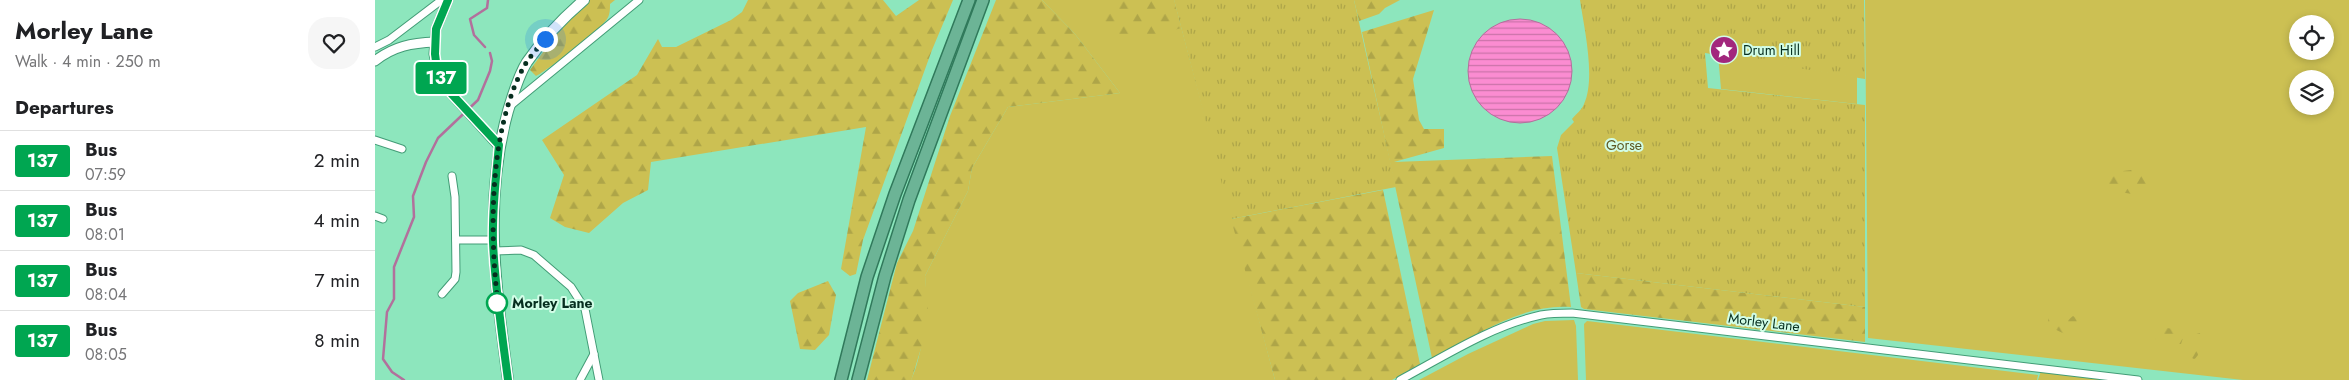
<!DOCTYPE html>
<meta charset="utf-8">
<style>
:root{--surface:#fff;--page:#f6f6f6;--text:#202124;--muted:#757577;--line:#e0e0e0}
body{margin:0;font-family:Jost,sans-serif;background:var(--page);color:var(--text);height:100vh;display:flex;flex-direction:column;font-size:19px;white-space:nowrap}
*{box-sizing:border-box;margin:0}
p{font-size:16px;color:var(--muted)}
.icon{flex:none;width:28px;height:28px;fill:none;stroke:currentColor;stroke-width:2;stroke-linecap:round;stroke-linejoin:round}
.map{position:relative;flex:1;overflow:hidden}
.details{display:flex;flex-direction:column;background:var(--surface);width:375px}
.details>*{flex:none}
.badge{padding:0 10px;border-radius:4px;font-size:18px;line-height:32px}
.fabs{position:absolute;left:1914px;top:15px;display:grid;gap:10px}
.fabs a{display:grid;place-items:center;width:45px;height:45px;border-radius:50%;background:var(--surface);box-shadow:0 2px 8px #0003;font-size:25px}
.you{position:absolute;width:25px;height:25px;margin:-12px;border:4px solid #fff;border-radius:50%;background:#1a73e8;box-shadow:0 0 0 8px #1a73e833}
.map>.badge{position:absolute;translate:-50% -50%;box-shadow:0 0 0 2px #fff}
h2{padding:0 15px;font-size:19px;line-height:45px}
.round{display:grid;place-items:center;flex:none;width:52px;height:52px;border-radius:20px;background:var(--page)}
.summary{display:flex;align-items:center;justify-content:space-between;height:85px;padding:0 15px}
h1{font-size:24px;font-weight:700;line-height:38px}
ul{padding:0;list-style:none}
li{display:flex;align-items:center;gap:15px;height:60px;padding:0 15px;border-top:1px solid var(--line)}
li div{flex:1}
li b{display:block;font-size:19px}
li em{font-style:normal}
li .badge{min-width:55px;font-weight:700;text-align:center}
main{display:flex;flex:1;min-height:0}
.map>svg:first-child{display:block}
</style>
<main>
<section class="details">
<div class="summary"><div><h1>Morley Lane</h1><p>Walk · 4 min · 250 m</p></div><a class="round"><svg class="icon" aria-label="heart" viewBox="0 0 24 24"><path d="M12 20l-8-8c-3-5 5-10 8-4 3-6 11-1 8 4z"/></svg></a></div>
<h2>Departures</h2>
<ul>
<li><span class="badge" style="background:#00a651;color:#fff">137</span><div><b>Bus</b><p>07:59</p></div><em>2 min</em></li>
<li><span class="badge" style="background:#00a651;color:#fff">137</span><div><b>Bus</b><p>08:01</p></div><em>4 min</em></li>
<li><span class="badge" style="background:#00a651;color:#fff">137</span><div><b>Bus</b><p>08:04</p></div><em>7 min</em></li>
<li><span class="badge" style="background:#00a651;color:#fff">137</span><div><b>Bus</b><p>08:05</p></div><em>8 min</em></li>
</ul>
</section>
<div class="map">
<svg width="1974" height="380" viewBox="0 0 1974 380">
<defs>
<pattern id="forest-firs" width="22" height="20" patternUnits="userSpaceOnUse" patternTransform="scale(1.25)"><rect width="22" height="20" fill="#ccc053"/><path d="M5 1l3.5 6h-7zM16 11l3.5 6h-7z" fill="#aea548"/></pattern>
<pattern id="park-tufts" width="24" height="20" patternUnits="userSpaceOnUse" patternTransform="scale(1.25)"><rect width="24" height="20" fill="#ccc053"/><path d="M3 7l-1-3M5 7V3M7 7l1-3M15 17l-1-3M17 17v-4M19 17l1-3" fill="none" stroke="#aea548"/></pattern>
<pattern id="water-rules" width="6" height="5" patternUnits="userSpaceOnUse" patternTransform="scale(1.25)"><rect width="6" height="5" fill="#fb8cd1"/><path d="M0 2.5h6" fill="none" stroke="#c973a9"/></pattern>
</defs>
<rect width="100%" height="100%" fill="#8de6bd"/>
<g fill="#ccc053" fill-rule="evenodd">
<path d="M667,0h132l101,380h-364c13,-27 16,-74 14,-104l43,-85 4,-23 36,-61 112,-14 -45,-59z"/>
<path d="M1490,0h484v380h-106l-375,-42zM1922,24h28v27h-28zM1922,79h28v27h-28z"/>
<path d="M1343,54l139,23v27l-136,-15z"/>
<path d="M1199,320l2,6 2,54h-159l49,-26 65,-30 12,-3z"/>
<path d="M1212,321l451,54 -1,5h-451l-2,-56z"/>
<path d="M1666,371l78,9h-81z"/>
</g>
<g fill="url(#forest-firs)">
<path d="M215,0h25l-5,4c0,5 0,11 -3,15 -6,10 -61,53 -71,57l-6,-6 32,-44z"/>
<path d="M373,0h135l13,16 23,-16h34l-21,50 -69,190 -7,34 -6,2 -9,-7 25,-142 -215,35 -3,28 -25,13 -34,30 -24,-6 -15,-9 14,-43 -22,-35 95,-65 21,-36 4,8h14l55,-27 11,-8z"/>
<path d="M621,0h46l33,34 45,59 -112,14 -36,61 -4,23 -43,85 3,35 -3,24 -13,43 -1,2h-44l30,-117 16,-32 37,-115z"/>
<path d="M742,0h57l7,28 -29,9 -34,3 -18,-10 -1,-19z"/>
<path d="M979,0h46l-15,8 -6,6 -20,7z"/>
<path d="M1059,10l-21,69 6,41 5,9h20v19l-50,14 158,-6 19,151c-49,-4 -97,30 -139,51l-70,-326z"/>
<path d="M1764,169l9,3 6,10 -4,10 -12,3 -36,-6 -2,-10 15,-7z"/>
<path d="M1008,190l37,174 -28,16h-117l-44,-161z"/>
<path d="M1201,273l289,34v35l-281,-33 -3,-2z"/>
<path d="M453,281l8,14 -7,40 -14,15 -15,-1 -10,-48 8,-8z"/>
<path d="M1689,316l4,4 5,-4 13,7 -5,6 -12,7 -21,-10v-9z"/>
<path d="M1782,323l9,5 10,1 7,9 -2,6h-9l-20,-6 -4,-6z"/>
<path d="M1825,333l4,15 -6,3v4l-4,5 -8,-9 2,-3 -1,-7 2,-5z"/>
</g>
<g fill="url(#park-tufts)">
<path d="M799,0h180l42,187 -165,32z"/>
<path d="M1205,0h284l1,79 -160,-26 3,35 157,17v202l-289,-34 -19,-125 4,-13 13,-13 -2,-3c3,-4 10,-9 12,-15 12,-26 0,-76 -4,-104z"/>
</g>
<circle fill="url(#water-rules)" stroke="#b2709c" cx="1145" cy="71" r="52"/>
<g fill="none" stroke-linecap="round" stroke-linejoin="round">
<g stroke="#b2709c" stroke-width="2.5">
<path d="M110,47l-11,-12 -4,-16 17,-11 1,-8"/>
<path d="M29,380l-12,-8 -9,-13 4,-47 7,-13v-32l20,-50 -1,-21 13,-34 12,-24 40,-38 12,-29 2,-10 -2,-8"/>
</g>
<defs>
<g id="minor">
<path d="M0,47l14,-7 50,-38 7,1"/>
<path d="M135,106l129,-106"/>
<path d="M0,140l27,9"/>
<path d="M0,216l8,3"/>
<path d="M81,240h37"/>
<path d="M119,251l27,-1 13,5 37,32 14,22 14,71"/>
<path d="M67,294l13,-15 1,-7 -1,-75 -3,-21"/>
<path d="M205,380l14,-26"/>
<path d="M1025,380c45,-24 91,-54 141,-65 10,-2 21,-2 31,-2l566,67"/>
</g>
<g id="tertiary">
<path d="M73,0l-12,29 -2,25 3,15 10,20 51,56"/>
<path d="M0,61c19,-15 37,-18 60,-19"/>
</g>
<path id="secondary" d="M133,380c-12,-91 -25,-179 0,-269 5,-16 10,-35 19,-49 16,-23 36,-44 57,-62"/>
<g id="trunk">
<path d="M466,380l26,-103 28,-83 74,-194"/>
<path d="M483,380l27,-104 24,-76 74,-200"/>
</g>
</defs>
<use href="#minor" stroke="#429c76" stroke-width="9"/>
<use href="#tertiary" stroke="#429c76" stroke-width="11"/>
<use href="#secondary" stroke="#429c76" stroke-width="12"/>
<use href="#trunk" stroke="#30795b" stroke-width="14"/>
<use href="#minor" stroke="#fff" stroke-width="7"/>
<use href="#tertiary" stroke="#fff" stroke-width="9"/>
<use href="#secondary" stroke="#fff" stroke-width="10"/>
<use href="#trunk" stroke="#6cb496" stroke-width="11"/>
</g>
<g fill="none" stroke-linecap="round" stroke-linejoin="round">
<defs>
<path id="line" d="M73,0l-12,29 -1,25 2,15 10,20 52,56c-3,32 -7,64 -6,97 2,46 9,92 15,138"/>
</defs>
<use href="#line" stroke="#fff" stroke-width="11"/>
<use href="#line" stroke="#00a651" stroke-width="8"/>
<path stroke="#062e1f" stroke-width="5" stroke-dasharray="0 9" d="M122,303l2,8c-10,-72 -11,-184 27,-248 5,-8 13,-16 19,-24"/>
</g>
<defs>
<symbol id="sight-disc" viewBox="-11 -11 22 22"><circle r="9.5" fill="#a2277d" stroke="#d2fde7"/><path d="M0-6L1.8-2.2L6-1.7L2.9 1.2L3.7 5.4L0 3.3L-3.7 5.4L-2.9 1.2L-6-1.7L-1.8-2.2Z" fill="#fff"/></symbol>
</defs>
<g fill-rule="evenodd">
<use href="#sight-disc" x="1333" y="34" width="32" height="32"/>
</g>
<circle fill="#fff" stroke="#00a651" stroke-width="2.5" cx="122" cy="303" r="10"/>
<g text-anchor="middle" stroke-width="4" stroke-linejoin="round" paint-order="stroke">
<g font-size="14" fill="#062e1f" stroke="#d2fde7" text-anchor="start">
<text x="1368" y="55">Drum Hill</text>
</g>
<g font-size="14" fill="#5e5822" stroke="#d2fde7">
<text x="1249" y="150">Gorse</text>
</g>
<g font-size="14" font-weight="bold" fill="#062e1f" stroke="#d2fde7" text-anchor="start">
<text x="137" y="308">Morley Lane</text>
</g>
<g font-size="14" fill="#062e1f" stroke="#d2fde7">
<text transform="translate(1389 322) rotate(7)" y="5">Morley Lane</text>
</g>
</g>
</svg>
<div class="fabs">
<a><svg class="icon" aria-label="locate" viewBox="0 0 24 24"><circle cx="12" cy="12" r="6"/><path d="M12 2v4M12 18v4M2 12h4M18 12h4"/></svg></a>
<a><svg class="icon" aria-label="layers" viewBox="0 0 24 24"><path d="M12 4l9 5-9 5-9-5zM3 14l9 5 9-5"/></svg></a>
</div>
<div class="you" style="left:170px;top:39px"></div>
<b class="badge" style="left:66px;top:78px;background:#00a651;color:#fff">137</b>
</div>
</main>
